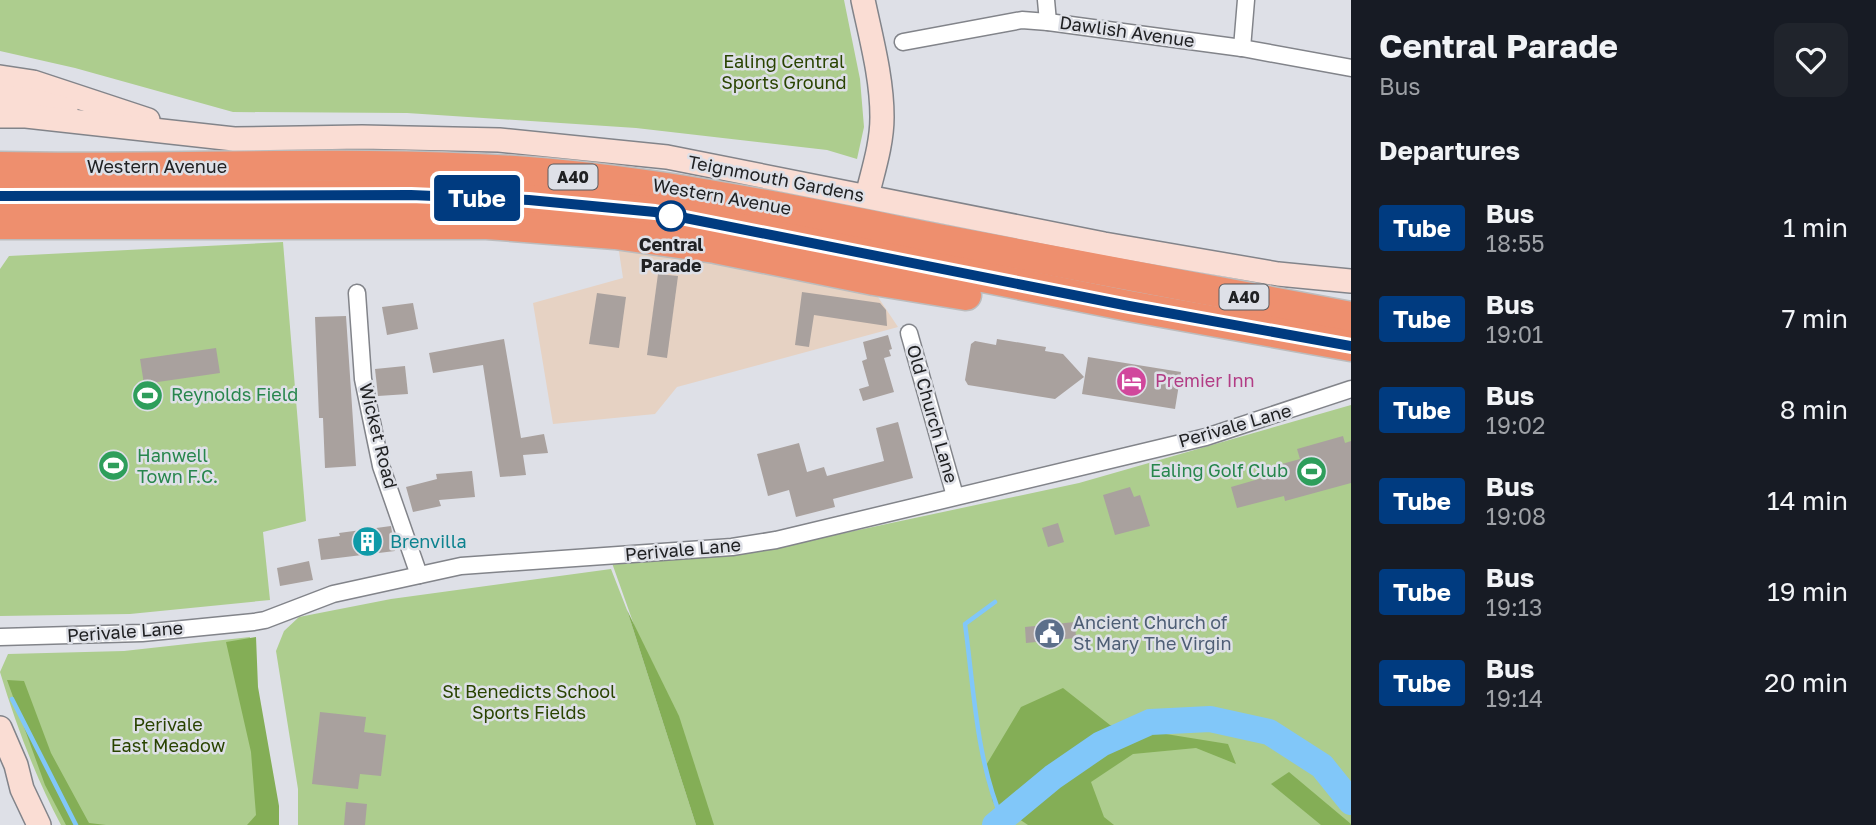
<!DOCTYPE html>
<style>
:root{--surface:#171b24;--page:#20242c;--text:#f1f3f6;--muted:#9ea1a6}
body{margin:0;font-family:"Golos Text",sans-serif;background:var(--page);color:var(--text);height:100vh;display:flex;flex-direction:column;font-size:26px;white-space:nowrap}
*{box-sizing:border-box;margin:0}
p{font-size:23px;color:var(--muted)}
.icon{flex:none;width:38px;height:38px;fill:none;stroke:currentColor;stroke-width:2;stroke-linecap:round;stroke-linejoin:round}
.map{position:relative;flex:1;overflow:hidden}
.panel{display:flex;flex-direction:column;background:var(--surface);width:525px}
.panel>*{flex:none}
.badge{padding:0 14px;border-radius:5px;font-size:24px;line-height:46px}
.map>.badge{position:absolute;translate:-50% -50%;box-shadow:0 0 0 4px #fff}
h2{padding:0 28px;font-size:26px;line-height:63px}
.round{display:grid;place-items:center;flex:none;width:74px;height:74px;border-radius:14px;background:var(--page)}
.overview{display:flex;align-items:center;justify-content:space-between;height:119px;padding:0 28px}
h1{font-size:33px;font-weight:700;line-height:52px}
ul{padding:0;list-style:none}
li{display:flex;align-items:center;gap:21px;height:91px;padding:0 28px}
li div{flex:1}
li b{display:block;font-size:26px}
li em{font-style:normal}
li .badge{min-width:77px;font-weight:700;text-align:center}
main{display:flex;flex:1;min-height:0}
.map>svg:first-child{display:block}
</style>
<main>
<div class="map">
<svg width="1351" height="825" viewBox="0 0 1351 825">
<rect width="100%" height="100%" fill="#dee0e7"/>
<path fill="#e6d2c3" d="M618,245l258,49 22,33 -221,60 -22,27 -102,10 -20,-121 90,-25z"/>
<g fill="#adcd8e">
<path d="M0,0h844l16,79 4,48 -7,32 -30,-9 -191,-22 -229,-15 -174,-1 -158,-44 -75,-17z"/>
<path d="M283,242l23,279 -43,11 7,68 -140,14 -130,2v-347l9,-13z"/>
<path d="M1351,405v420h-646l-93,-262 223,-28 244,-52z"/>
<path d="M611,569l16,41 69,215h-398v-36l-22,-138 8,-20 15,-14 92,-18z"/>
<path d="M250,637l4,48 22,140h-215c-26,-49 -45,-100 -61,-153l8,-18 116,-3z"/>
</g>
<g fill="#84ae56">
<path d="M627,610l52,106 35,109h-18z"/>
<path d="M256,637l2,50 21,119v19h-32l9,-10 -5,-63 -25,-110z"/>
<path d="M7,680l17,1 27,72 38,70 17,2h-40l-21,-40z"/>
<path d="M1063,688l47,37 118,19 8,20 -40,-16 -63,6 -42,28 13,35 10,8h-86l-35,-23 -8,-35 36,-60z"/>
<path d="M1289,772l62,52v1h-30l-50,-41z"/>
</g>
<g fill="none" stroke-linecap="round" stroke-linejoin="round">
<g stroke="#81c7f9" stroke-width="4.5">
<path d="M995,602l-30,22c9,65 11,134 37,195"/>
<path d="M12,699l64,126"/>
</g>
<path stroke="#81c7f9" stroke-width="26" d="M995,825l58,-48 48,-33 49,-22 60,-3 59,13 53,34 29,36"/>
</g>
<g fill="#a9a19e">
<path d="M658,274l20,2 -11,82 -20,-3z"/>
<path d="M802,292l78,11 6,7 1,16 -73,-11 -5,32 -14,-2z"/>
<path d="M597,293l29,4 -7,51 -30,-4z"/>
<path d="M413,303l5,26 -31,6 -5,-28z"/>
<path d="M346,316l10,150 -31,2 -2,-50h-4l-4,-101z"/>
<path d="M888,335l4,14 -3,1 2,6 -7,2 10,34 -31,9 -4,-12 10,-3 -7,-25 5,-2 -4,-17z"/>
<path d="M504,339l17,99 23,-4 4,19 -25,2 3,20 -26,2 -17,-112 -50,8 -4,-20z"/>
<path d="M997,339l49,8 -1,4 18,3 21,23 -29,22 -87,-14 -3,-5 6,-36 4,-3 21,4z"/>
<path d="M216,348l4,25 -76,11 -4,-25z"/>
<path d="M1088,357l93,15 -6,37 -93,-15z"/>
<path d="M405,366l3,28 -30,2 -3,-27z"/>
<path d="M898,422l15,56 -80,21 2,8 -39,10 -7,-27 -21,6 -11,-42 42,-11 8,29 17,-5 3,9 57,-15 -8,-33z"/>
<path d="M1343,436l2,7 6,-2v42l-66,18 -1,-5 -47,12 -6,-21 42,-12 -2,-8 29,-8 -3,-10z"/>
<path d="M472,471l3,26 -36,3 2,6 -28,6 -7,-25 31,-8 -1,-5z"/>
<path d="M1130,487l4,10 6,-2 10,31 -35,9 -12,-40z"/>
<path d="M1058,523l6,19 -16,5 -6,-19z"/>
<path d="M391,526l4,25 -74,9 -3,-21 22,-3 -1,-3z"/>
<path d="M309,561l4,19 -33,6 -3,-18z"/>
<path d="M1075,622l1,16 -50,5 -1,-16z"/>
<path d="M320,712l46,5 -2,15 22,3 -5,41 -21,-2 -2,15 -46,-5z"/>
<path d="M346,802l21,2 -2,21h-21z"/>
</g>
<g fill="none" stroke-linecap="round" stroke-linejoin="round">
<defs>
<g id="street">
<path d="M1046,0l2,22"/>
<path d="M903,42l119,-22 26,2 194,26 109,20"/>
<path d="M1242,48l4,-48"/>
<path d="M357,293l6,86 18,87 38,109"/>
<path d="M909,333l46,163"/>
<path d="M0,637l142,-4 112,-11 11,-2 68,-26 128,-28 271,-19 44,-7 430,-103 145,-48"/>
</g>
<g id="secondary">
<path d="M863,0c8,38 19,78 19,117 0,27 -9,54 -15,79"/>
<path d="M0,77l33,5 115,38"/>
<path d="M0,97l36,4 30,8"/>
<path d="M0,116h26l208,23 128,-2 137,3 168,17 437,87 174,30 73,7"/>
<path d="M0,728l16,37 6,24 17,36"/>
</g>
<g id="highway">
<path d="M0,167c176,4 352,-8 528,5 144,11 284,42 426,70 132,26 265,49 397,75"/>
<path d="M0,196l411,-1 118,5 126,12 474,94 222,40"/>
<path d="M0,224h487l128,10 100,14 159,32 92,15"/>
</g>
</defs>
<use href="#street" stroke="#82848a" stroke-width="19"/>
<use href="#secondary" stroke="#82848a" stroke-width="26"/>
<use href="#highway" stroke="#bcbcbd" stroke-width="33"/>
<use href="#street" stroke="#fff" stroke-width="16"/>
<use href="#secondary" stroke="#faddd4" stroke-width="23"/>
<use href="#highway" stroke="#ee8f6e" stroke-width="30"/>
</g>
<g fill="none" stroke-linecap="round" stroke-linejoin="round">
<defs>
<path id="line" d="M0,196l411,-1 118,5 126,12 474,94 222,40"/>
</defs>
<use href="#line" stroke="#fff" stroke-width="16"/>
<use href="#line" stroke="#003b80" stroke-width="10"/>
</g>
<defs>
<symbol id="hotel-disc" viewBox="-11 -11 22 22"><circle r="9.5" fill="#d1479c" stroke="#dee0e7"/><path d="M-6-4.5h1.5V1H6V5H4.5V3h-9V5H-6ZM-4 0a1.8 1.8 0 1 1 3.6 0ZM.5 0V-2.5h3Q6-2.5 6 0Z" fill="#fff"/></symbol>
<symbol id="stadium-disc" viewBox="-11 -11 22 22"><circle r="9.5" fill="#2e9e5b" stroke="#dee0e7"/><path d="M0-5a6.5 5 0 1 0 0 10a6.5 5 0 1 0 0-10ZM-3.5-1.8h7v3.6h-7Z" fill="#fff"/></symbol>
<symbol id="building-disc" viewBox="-11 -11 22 22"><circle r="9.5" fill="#0f9aa8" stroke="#dee0e7"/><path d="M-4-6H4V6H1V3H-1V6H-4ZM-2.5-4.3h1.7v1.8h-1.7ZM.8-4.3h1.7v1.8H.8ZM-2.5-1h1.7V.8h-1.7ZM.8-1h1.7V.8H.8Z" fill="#fff"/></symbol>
<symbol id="civic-disc" viewBox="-11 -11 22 22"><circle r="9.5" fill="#5c6f8a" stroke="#dee0e7"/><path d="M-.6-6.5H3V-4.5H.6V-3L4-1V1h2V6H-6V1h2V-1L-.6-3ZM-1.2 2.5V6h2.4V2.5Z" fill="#fff"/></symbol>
</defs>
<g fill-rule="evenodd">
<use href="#hotel-disc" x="1114" y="364" width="35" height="35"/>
<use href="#stadium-disc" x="130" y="378" width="35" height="35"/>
<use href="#stadium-disc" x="96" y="448" width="35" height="35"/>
<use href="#stadium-disc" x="1294" y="454" width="35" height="35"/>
<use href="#building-disc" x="350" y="524" width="35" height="35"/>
<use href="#civic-disc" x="1032" y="616" width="35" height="35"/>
</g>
<circle fill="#fff" stroke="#003b80" stroke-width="3.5" cx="671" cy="216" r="14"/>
<g text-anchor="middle" stroke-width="5" stroke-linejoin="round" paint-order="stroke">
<g fill="#dee0e7" stroke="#595a5e" stroke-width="2">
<rect x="548.5" y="164.5" width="49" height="25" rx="5"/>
<rect x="1219.5" y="284.5" width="49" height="25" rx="5"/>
</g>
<g font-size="16" font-weight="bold" fill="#202123">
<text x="573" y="183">A40</text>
<text x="1244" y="303">A40</text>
</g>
<g font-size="18" fill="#202123" stroke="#dee0e7">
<text transform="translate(1127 32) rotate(8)" y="6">Dawlish Avenue</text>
<text x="157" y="173">Western Avenue</text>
<text transform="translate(776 179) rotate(11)" y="6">Teignmouth Gardens</text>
<text transform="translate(722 197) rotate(10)" y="6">Western Avenue</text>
<text transform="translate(932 414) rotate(74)" y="6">Old Church Lane</text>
<text transform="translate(1235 426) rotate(-16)" y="6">Perivale Lane</text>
<text transform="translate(378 436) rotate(76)" y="6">Wicket Road</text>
<text transform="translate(683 550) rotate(-5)" y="6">Perivale Lane</text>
<text transform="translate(125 632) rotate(-4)" y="6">Perivale Lane</text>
</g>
<g font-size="18" fill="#294300" stroke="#dee0e7">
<text x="784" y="68">Ealing Central<tspan x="784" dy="21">Sports Ground</tspan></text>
<text x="529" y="698">St Benedicts School<tspan x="529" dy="21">Sports Fields</tspan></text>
<text x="168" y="731">Perivale<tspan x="168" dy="21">East Meadow</tspan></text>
</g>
<g font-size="18" font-weight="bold" fill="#202123" stroke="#dee0e7">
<text x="671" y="251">Central<tspan x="671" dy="21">Parade</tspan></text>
</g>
<g font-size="18" fill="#b23c85" stroke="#dee0e7" text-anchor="start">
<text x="1155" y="387">Premier Inn</text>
</g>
<g font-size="18" fill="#27864d" stroke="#dee0e7" text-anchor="start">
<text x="171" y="401">Reynolds Field</text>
<text x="137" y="462">Hanwell<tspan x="137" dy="21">Town F.C.</tspan></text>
<text x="1288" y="477" text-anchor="end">Ealing Golf Club</text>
</g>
<g font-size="18" fill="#0d838f" stroke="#dee0e7" text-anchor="start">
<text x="390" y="548">Brenvilla</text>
</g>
<g font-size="18" fill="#4e5e75" stroke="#dee0e7" text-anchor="start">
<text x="1073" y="629">Ancient Church of<tspan x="1073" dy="21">St Mary The Virgin</tspan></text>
</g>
</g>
</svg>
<b class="badge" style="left:477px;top:198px;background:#003b80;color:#fff">Tube</b>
</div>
<section class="panel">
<div class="overview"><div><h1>Central Parade</h1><p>Bus</p></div><a class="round"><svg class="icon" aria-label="heart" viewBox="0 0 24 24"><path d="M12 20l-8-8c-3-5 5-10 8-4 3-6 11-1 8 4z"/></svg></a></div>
<h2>Departures</h2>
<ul>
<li><span class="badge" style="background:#003b80;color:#fff">Tube</span><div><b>Bus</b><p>18:55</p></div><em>1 min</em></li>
<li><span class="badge" style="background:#003b80;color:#fff">Tube</span><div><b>Bus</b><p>19:01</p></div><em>7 min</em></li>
<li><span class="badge" style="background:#003b80;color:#fff">Tube</span><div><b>Bus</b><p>19:02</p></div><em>8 min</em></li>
<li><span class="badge" style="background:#003b80;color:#fff">Tube</span><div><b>Bus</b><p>19:08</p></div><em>14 min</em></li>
<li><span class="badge" style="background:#003b80;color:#fff">Tube</span><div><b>Bus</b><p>19:13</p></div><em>19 min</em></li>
<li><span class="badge" style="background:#003b80;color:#fff">Tube</span><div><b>Bus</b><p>19:14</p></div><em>20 min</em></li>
</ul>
</section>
</main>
